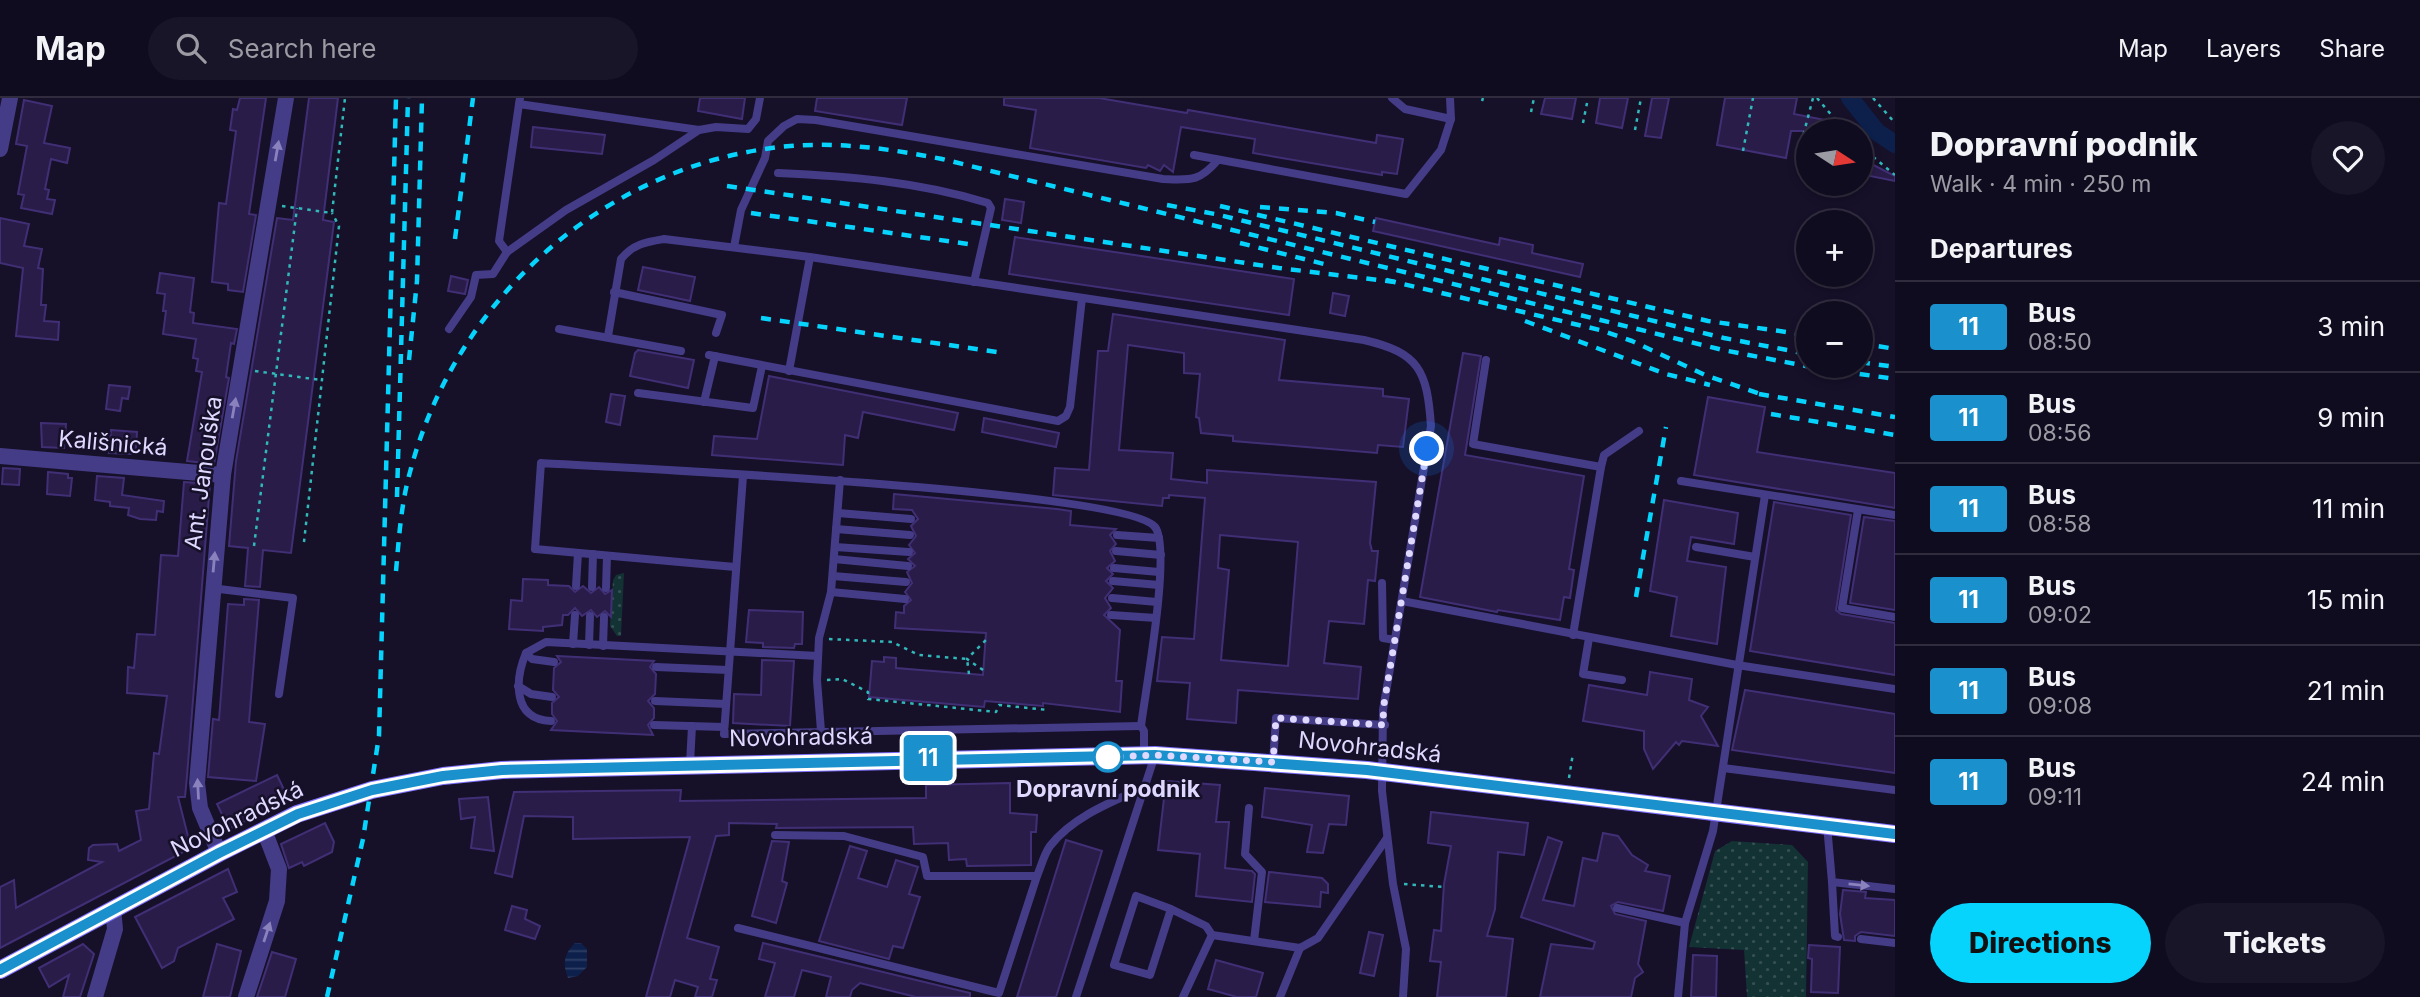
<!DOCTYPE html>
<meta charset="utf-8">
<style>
:root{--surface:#100c1f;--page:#191528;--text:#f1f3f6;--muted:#9c9ba4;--line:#302c3d;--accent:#06d4fd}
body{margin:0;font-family:Inter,sans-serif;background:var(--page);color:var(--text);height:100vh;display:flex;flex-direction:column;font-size:26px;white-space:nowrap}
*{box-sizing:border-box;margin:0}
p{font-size:23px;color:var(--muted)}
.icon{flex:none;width:38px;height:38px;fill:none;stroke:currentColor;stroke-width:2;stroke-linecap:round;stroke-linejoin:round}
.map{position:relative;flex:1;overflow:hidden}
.details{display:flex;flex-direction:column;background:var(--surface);width:525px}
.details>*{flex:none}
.badge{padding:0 14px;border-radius:5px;font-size:24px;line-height:46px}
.needle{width:46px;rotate:102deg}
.fabs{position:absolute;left:1796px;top:21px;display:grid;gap:14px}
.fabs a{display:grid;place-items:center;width:77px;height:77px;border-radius:50%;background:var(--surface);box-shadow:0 4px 10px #0003,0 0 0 2px var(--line);font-size:35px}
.you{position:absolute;width:35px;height:35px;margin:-18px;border:5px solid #fff;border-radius:50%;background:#1a73e8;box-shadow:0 0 0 10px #1a73e833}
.map>.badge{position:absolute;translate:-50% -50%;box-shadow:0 0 0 4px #fff}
h2{padding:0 35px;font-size:26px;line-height:63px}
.round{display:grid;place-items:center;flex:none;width:74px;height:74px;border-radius:37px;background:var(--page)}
.headline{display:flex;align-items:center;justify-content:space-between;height:119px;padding:0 35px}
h1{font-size:33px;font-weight:800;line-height:52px}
.action{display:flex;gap:14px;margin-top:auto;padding:14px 35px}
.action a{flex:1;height:80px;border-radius:42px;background:var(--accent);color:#111;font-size:28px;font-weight:800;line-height:80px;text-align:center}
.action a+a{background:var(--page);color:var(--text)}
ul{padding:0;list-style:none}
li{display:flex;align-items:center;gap:21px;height:91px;padding:0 35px;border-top:2px solid var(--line)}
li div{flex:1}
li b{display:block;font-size:26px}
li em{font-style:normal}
li .badge{min-width:77px;font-weight:700;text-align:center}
header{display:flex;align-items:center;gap:42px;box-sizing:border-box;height:98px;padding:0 35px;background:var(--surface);border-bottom:2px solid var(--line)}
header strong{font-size:33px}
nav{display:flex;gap:38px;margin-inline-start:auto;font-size:24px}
.search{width:490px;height:63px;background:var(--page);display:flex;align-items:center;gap:18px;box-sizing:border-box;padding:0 24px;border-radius:38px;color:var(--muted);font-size:26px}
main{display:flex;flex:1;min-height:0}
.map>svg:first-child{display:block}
</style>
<header>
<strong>Map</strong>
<div class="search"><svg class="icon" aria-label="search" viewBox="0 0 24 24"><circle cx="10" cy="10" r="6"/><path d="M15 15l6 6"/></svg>Search here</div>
<nav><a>Map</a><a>Layers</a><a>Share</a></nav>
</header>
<main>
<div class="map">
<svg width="1895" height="899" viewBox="0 0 1895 899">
<defs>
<pattern id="grass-dots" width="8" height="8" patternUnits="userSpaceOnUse" patternTransform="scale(1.75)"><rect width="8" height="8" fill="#133233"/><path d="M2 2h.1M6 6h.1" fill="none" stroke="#354f52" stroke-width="1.8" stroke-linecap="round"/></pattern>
<pattern id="water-rules" width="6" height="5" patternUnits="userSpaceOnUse" patternTransform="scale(1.75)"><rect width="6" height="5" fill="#0d204b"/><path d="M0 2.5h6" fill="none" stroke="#304066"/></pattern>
</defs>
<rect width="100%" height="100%" fill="#161029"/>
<g fill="url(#grass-dots)">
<path d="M624,475l-3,63h-4l-7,-10 3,-46 3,-5z"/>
<path d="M1732,743l60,4 16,17 -2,135h-59l-3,-47 -55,-3 26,-96z"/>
</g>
<path fill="url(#water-rules)" d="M575,845h6l6,6v18l-9,9 -10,2c-6,-15 -4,-24 7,-35z"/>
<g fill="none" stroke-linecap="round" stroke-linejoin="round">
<path stroke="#0d204b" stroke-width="18" d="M1850,0l27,34 18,12"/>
</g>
<g fill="#291c49" stroke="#412f75" stroke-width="2" fill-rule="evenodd">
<path d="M240,0h26l-17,116 7,1 -13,77 -15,-2v-6l-16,-2 7,-79 7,1 10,-73 -6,-1 3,-21 4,1z"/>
<path d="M309,0h29l-15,122 11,2 -43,331 -28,-3 -3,37 -15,-1 3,-38 -19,-2 7,-85 41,-243 16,2z"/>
<path d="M700,0h45l-3,21 -44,-8z"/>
<path d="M817,0h90l-5,27 -87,-14z"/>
<path d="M1004,0h95l88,15 1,-3 188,33 1,-8 26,4 -6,35 -15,-2v3l-129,-22 2,-14 -74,-12 -8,45 -9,-7 -4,6 -12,-6 -2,3 -116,-20 6,-38 -32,-5z"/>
<path d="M1545,0h31l-4,21 -31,-5z"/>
<path d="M1600,0h28l-6,30 -26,-5z"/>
<path d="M1652,0h17l-8,40 -16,-2z"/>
<path d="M1725,0h72l-3,16 57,11 -1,6h-59l-5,27 -69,-13z"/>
<path d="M24,2l28,6 -8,37 26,5 -3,15 -16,-4 -6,30 4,1 -2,9 8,1 -3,14 -31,-6 3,-13 -6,-1 9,-48 -11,-2z"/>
<path d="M533,29l72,8 -3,19 -71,-7z"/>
<path d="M1860,60l35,18v5l-35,-7z"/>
<path d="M1005,101l19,3 -3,21 -19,-3z"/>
<path d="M0,120l29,6 -5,22 18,3 -4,19 5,1 -2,36h5l-2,16 15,1 -1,18 -42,-4 7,-68 -23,-5z"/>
<path d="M1376,120l123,27 1,-7 33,7 -1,8 51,11 -3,13 -207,-46z"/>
<path d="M1015,139l279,42 -5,36 -280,-41z"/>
<path d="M643,169l52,10 -5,24 -52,-11z"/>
<path d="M160,175l34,5 -4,34 4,1 -1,10 44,6 -3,15 -3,-1 -5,34 3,1 -15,86 -27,-3 15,-89 -6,-1 2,-12 -5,-1 3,-19 -33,-5 3,-23h-3l2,-17 -8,-1z"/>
<path d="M451,178l17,4 -3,14 -17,-3z"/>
<path d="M1333,195l16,3 -4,20 -15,-3z"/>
<path d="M1113,216l172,26 -6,40 104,9v7l26,3 -6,48 -25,-2 -1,8 -144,-12v-5l-32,-3 -2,-15 -3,-1 4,-43 -16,-1v-20l-56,-8 -9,105 54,3 -2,26 36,4v-13l169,12 -6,61 2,8h6l-3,30 -7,-1 -4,44 -35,-3 -5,42 37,4 -3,32 -120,-9 -2,33 -49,-4 3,-36 -33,-2 5,-44 32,2 11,-141 -36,-3v3h-6l-1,8 -109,-11 2,-27 34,2 9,-119h10zM1220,437l78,7 -10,124 -67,-6 8,-90 -11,-2z"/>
<path d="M638,252l56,10 -6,28 -58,-12 5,-23z"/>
<path d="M1463,255l18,3 -16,99 119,21 -15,93 5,1 -4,28 -6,-1 -4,23 -62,-10 -1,2 -77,-15z"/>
<path d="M769,278l189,37 -4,17 -91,-18 -5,26 -13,-3 -2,30 -131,-10 2,-19 43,3z"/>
<path d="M109,287l21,2 -2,12 -6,-1 -2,13 -14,-2z"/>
<path d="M611,296l14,2 -5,29 -14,-3z"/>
<path d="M1708,299l57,10 -8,45 138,21v35l-201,-33z"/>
<path d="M984,320l75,15 -3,14 -74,-15z"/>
<path d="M41,325l25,1 -2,24 -22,-1z"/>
<path d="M111,332l26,2 -1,17h-4l-1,5 -22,-1z"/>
<path d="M3,370l17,1 -1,16 -17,-1z"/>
<path d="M48,374l20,2v4h4l-2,18 -23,-2z"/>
<path d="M97,378l27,2 -2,17 42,6 -1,11 -6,-1 -1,9 -16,-1 -12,-4 1,-7 -19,-2v-4l-15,-2z"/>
<path d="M184,384l26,2 -23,292 -2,21h-7l13,51 -191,100v-61l14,-7 2,28 86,-46 -14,-2 1,-12 4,-3 24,-1 2,7 22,-11 -5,-29 13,-2 5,-56 5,1 8,-58 -40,-3 1,-26 6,1 3,-34 18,1 6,-80 17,1z"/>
<path d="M894,396l163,15 14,2 -1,14 46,4 -6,6 6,9 -6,7 5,10 -8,7 6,6 -7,7 7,7 -8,10 6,10 -7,7 16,15 -4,51h6l-2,31 -77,-9v3l-58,-5 -1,6 -115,-10 3,-36 12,1v-5l12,1v10l87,7 3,-42 -91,-5 1,-16 8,1v-7l7,-6 -6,-8 7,-9 -5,-11 8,-6 -7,-7 7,-6 -6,-8 7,-9 -5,-10 7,-7 -6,-9 -19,-1z"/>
<path d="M1664,402l74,13 -4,31 -43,-7 -4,24 39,6 -9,77 -46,-8 6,-39 -27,-6z"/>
<path d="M1774,404l77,13 -15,95 5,4 54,9v52l-145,-24z"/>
<path d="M1864,419l31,4v89l-45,-7z"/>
<path d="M523,481l25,1v5l21,1 6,6 8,-6 8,7 8,-6 6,7 7,-4 -1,27 -6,-6 -8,6 -6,-7 -9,6 -7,-8 -7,7h-5l-1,10 -19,2v4l-34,-2 2,-29 11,1z"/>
<path d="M244,501l15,1 -10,122 16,2 -9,57 -48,-4 5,-58 6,1 9,-116 16,1z"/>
<path d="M749,512l54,2 -1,32h-7l-1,4 -31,-1v-4l-17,-1z"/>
<path d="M557,558l97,5 -4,6 6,7 -1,20 -7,7 6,7v10l-6,7 5,10 -102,-5 6,-9 -5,-7v-11l7,-6 -6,-7 1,-22 7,-6z"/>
<path d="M762,562l32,1 -4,65 -57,-3 1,-29 27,1z"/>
<path d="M1650,574l42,7 -3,21 19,7 -7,9 17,30 -36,-5 -3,4 -3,-3 -23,27 -9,-20v-18l-61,-10 6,-36 58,10z"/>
<path d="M1745,592l150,24v59l-163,-23z"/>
<path d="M277,677l12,25 -60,29 -12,-25z"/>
<path d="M1166,683l54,4 -4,37h13l-4,46 27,3 3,3 -3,28 -56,-6 4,-42 -42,-4z"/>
<path d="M1010,685v30l27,2 -1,17h-5v33l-64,1 -1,-7 -17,1 -1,-17 -34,1 -1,-17 -137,1 1,-4 -48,-1v12l-13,1 -29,102 32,9 -9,32 7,1 -5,17h-17l3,-10 -23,-7 -5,17h-24l44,-160 -117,2v-22l-49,-1 -12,61 -17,-4 19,-81 167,-2 -1,11 246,-3v-13z"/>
<path d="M1265,690l84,8 -3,29 -17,-1 -6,29 -16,-1 5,-27 -50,-8z"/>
<path d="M488,699l6,54 -23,-3 4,-31 -14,2 -2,-20z"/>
<path d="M1431,714l97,11 -4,32 -26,-3 -3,57 -8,27 26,3 -7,58h-69l4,-35 -11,-1 4,-31 7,1 3,-47 7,-38 -23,-3z"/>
<path d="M325,725l9,19 -2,10 -28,14 -2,-4 -13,6 -8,-24z"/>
<path d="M1603,735l15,3 14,19 16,10 -3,6 25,5 -7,35 -45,-9 -7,4 4,8 31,7 -8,43 5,8 -8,6 -4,19h-91l11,-53 42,5 2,-7 -74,-25 27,-80 14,5 -19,58 31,6 9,-48 14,3z"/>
<path d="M1066,742l36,11 -46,146h-39z"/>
<path d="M772,743l17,1 -7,39 5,2 -11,40 -24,-7z"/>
<path d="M850,748l17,5 -9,27 29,9 9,-27 22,7 -9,27 11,3 -17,51 -10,-2 -4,13 -70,-18z"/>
<path d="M228,771l9,23 -14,6 11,21 -56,29 -4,13 -12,7 -27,-51z"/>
<path d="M1269,774l53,6 6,6v9l-7,-1 -1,15 -55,-5z"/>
<path d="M1843,792l23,2 -1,6 30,2v36l-34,-4 -6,4v5l-11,-1 -4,-26z"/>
<path d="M512,808l15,4 -2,9 15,7 -5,13 -30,-9z"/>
<path d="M1369,834l14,3 -9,41 -14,-3z"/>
<path d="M763,845l207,50v4h-54l-56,-14 -8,7 -2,7h-24l5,-20 -29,-7 -8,27h-29l10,-34 -16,-4z"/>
<path d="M83,846l11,10 -14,43h-17l6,-22 -20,12 -10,-19z"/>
<path d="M217,846l24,7 -11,46h-27z"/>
<path d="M1809,847l31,2 -2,46 -27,-1 1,-33 -4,-1z"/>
<path d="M272,854l24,7 -11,38h-28z"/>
<path d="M1693,857l24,1 -1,41h-25z"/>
<path d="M1216,862l47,13 -7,24h-19l-29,-8z"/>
</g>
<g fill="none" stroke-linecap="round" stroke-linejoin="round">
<g stroke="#31b9ba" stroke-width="2.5" stroke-dasharray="3.5 5" stroke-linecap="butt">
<path d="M1817,0l28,33"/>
<path d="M1873,0l22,25"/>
<path d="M1482,3l1,-3"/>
<path d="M1531,14l3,-14"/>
<path d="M1583,25l5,-25"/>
<path d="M1635,32l6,-32"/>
<path d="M1860,48l35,29"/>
<path d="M1743,53l10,-53"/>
<path d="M1797,61l16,-61"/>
<path d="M282,108l50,7 13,-115"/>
<path d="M255,273l66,9"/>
<path d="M304,444l35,-316 -7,-13"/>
<path d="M254,448l43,-338"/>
<path d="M829,541l63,3 27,13 48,4 2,15"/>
<path d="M983,572l-16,-11 19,-19"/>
<path d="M827,582l15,-1 26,13v7l128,13 3,-7 49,5"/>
<path d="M1569,680l4,-25"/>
<path d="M1404,786l40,3"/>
</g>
<g stroke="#443c87" stroke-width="8">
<path d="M520,0l-1,6 180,26 17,-3 32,2 8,-10 4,-21"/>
<path d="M1392,0l13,11 46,10 -1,-21"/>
<path d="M1194,57l212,39 35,-44 10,-31"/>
<path d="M778,75c71,3 142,9 210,30l3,5 -17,74"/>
<path d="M734,149l7,-37 24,-52 3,-17 16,-15 13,-7 19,1 347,59c28,1 36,3 55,-19"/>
<path d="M507,154l-8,-11 20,-137"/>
<path d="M614,194l108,23 -6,18"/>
<path d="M449,231l22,-32 5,-22 17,-1 14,-22 59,-42 88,-50 45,-30"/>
<path d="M559,231l122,22"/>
<path d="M608,238l13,-77c12,-15 25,-17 43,-20l146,18 554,83c56,13 63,31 67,86l-48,284 -1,81 11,93 13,65 -3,48"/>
<path d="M709,257l349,66 8,-5 4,-9 12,-109"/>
<path d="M1486,262l-13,84 128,23 -28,168"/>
<path d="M789,273l21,-114"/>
<path d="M638,295l115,15 9,-42"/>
<path d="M704,304l11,-46"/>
<path d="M1601,369l3,-12 35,-24"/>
<path d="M743,378l-19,258 417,-8"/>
<path d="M1681,383l214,34"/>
<path d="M1858,412l-16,98 53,9"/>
<path d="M838,415l73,6"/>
<path d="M836,431l74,6"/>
<path d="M1117,437l42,3"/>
<path d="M835,449l74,5"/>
<path d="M1696,449l59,10"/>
<path d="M1116,453l45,4"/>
<path d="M834,461l74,7"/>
<path d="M735,469l-200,-18 6,-86c79,5 586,27 614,64 17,22 -10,166 -14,199l3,5v25"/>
<path d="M1114,470l45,4"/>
<path d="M833,478l73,6"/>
<path d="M1113,483l46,4"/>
<path d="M1382,485l1,55 12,2"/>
<path d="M576,488l2,-33"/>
<path d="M592,489l1,-33"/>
<path d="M211,490l82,10 -14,96"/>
<path d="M606,490l1,-32"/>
<path d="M831,494l74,7"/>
<path d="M1112,500l45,4"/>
<path d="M1402,503l335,64 158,24"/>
<path d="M1111,517l45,3"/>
<path d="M1589,540l-6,36 39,6"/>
<path d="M573,546l2,-29"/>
<path d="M589,547l1,-29"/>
<path d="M603,548l1,-29"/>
<path d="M526,555l6,6 22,3"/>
<path d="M656,569l72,3"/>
<path d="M518,588l13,8 21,3"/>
<path d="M655,603l71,3"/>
<path d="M551,623c-39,-1 -36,-42 -25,-68l20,-11 272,14"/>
<path d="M654,627l70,2"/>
<path d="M821,633l-4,-51 2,-42 12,-46 9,-112"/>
<path d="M1273,664l3,-44 109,7"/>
<path d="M690,666l2,-38"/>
<path d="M1723,670l172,22"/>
<path d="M1249,710l-4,46 17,18 -8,69"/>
<path d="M1827,727l5,57 63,7"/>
<path d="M775,737l69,1 79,21 4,19h110c4,-9 7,-22 13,-30 23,-30 64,-45 97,-60"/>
<path d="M1832,784l3,54 3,1"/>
<path d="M1617,810l68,15"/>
<path d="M1171,811l-35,-13 -22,69 36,10 21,-66 35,17 6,9"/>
<path d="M738,830l261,65 38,-117"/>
<path d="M1861,841l34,4"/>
<path d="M1076,899l79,-242"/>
<path d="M1183,899l29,-62 88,13 18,-10 69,-100"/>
<path d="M1280,899l20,-49"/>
<path d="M1678,899l7,-74 28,-92 52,-336"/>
</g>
<g stroke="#443c87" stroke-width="16">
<path d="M0,51l10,-51"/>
<path d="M0,358l223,19"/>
<path d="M219,755l-19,-45 -3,-25 26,-308 63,-377"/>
<path d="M95,899l20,-68 -2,-20"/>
<path d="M246,899l31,-96 2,-32 -15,-39"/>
</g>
<path stroke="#7d70fe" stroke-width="18" d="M0,872l219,-117 78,-39 75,-24 71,-14 59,-6 653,-15 212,15 528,64"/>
<g stroke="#06d4fd" stroke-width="4.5" stroke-dasharray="10 9" stroke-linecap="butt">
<path d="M727,88l552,82 116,14"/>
<path d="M1167,107l48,9 509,124 84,16"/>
<path d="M1220,108l488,115 100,14"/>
<path d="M1260,109l76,6 39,9"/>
<path d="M751,115l217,31"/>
<path d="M455,141l18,-141"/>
<path d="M1240,145l88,22"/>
<path d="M1386,182l214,50 32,11 73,34 61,21"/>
<path d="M761,220l236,34"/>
<path d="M1525,223l141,53 44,11"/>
<path d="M1860,245l35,6"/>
<path d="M409,262l8,-79 5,-183"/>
<path d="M1860,264l35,5"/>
<path d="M1759,296l136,23"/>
<path d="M1771,316l124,21"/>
<path d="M397,399l11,-399"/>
<path d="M396,473c3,-33 5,-67 14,-99 46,-175 197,-310 380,-326 51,-4 102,3 152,13l781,191 88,17 84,12"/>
<path d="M1636,499l30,-170"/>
<path d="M327,899l36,-158 16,-103 17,-638"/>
</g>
</g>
<defs><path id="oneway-solid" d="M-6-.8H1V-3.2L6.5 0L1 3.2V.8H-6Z" transform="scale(1.75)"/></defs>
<g fill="#8a82bd">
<use href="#oneway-solid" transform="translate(277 53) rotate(-80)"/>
<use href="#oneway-solid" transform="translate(234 310) rotate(-80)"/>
<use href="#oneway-solid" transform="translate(214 464) rotate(-85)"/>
<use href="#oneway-solid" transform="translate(198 691) rotate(-93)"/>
<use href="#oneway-solid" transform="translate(1859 787) rotate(6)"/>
<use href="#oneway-solid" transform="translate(267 834) rotate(-72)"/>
</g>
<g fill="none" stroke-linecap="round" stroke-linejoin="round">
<defs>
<path id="line" d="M0,872l219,-117 79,-39 74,-24 71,-14 59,-6 653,-15 212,15 528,64"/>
</defs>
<use href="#line" stroke="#fff" stroke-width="16"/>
<use href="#line" stroke="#1a91cc" stroke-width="10"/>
<path stroke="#dfd8ff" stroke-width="7" stroke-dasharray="0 12.6" d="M1108,659l47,-2 118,7 3,-44 108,7 -1,-15 44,-261"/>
</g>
<circle fill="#fff" stroke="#1a91cc" stroke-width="3.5" cx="1108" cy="659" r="14"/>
<g text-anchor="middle" stroke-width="5" stroke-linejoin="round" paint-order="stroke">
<g font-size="23" fill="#dfd8ff" stroke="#161029">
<text transform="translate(113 345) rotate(5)" y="8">Kališnická</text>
<text transform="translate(203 375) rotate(-82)" y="8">Ant. Janouška</text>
<text transform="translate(801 639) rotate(-1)" y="8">Novohradská</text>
<text transform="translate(1370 649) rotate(6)" y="8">Novohradská</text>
<text transform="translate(237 721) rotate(-26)" y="8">Novohradská</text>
</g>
<g font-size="23" font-weight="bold" fill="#dfd8ff" stroke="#161029">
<text x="1108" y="699">Dopravní podnik</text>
</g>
</g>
</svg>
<div class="fabs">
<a><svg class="needle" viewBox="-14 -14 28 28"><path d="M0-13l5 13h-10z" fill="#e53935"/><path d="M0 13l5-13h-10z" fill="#9c9ba4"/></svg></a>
<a>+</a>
<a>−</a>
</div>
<div class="you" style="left:1427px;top:351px"></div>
<b class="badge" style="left:928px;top:660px;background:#1a91cc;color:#fff">11</b>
</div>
<section class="details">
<div class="headline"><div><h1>Dopravní podnik</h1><p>Walk · 4 min · 250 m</p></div><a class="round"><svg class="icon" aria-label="heart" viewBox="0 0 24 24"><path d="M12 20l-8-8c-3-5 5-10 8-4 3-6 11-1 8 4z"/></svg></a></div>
<h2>Departures</h2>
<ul>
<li><span class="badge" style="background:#1a91cc;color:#fff">11</span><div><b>Bus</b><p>08:50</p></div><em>3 min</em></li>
<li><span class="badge" style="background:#1a91cc;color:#fff">11</span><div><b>Bus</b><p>08:56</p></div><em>9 min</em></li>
<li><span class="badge" style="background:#1a91cc;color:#fff">11</span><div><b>Bus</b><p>08:58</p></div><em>11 min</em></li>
<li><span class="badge" style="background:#1a91cc;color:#fff">11</span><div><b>Bus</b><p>09:02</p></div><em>15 min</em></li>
<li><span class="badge" style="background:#1a91cc;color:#fff">11</span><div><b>Bus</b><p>09:08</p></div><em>21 min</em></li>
<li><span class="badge" style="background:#1a91cc;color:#fff">11</span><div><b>Bus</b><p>09:11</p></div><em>24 min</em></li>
</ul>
<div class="action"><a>Directions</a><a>Tickets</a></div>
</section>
</main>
